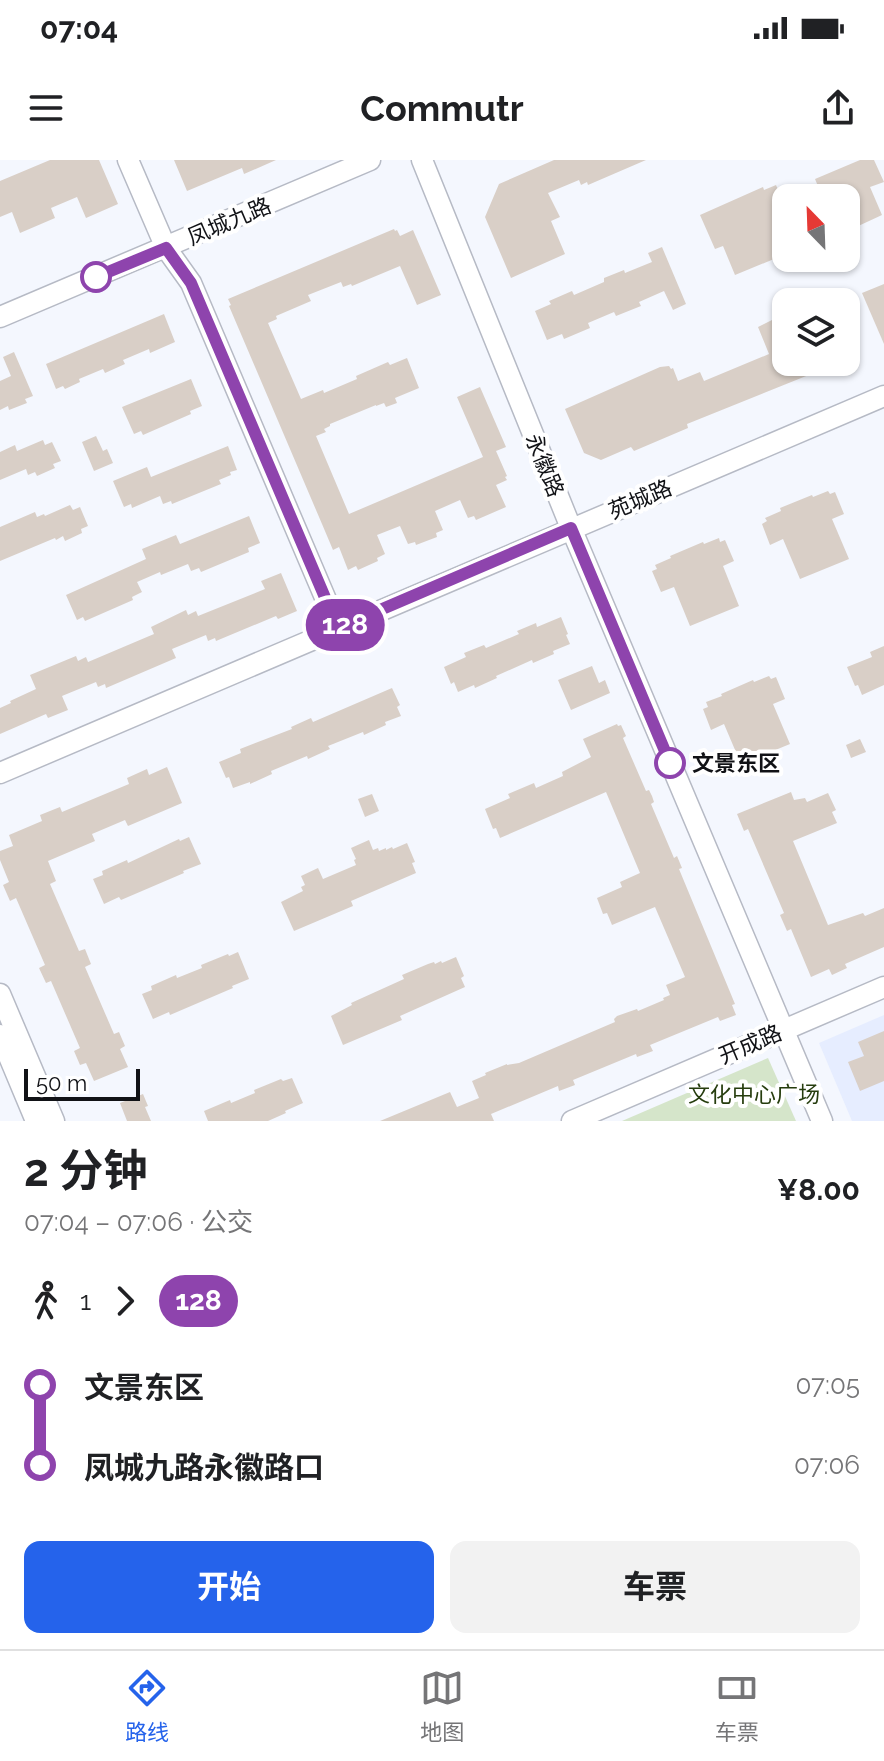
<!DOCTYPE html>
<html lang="zh">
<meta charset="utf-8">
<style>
:root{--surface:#fff;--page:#f2f2f2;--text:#202124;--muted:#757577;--line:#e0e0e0;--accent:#2563eb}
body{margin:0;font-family:Raleway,"Noto Sans SC",sans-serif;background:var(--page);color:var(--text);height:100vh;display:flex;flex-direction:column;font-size:30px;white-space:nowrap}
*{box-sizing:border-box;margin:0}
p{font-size:26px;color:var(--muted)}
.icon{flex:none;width:44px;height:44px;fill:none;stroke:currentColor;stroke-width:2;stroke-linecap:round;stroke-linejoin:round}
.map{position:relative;height:961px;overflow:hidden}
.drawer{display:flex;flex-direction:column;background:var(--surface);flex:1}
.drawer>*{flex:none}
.badge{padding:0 16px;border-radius:26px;font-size:28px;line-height:52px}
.needle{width:52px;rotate:337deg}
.buttons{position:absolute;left:772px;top:24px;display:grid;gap:16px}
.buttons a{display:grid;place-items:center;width:88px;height:88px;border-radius:16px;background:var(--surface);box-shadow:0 2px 6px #0004;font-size:40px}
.scale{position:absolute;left:24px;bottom:20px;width:116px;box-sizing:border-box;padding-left:8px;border:4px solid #111216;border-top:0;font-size:22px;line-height:28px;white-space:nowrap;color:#111216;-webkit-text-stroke:6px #fff;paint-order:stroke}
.map>.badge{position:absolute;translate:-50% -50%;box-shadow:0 0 0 4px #fff}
.legs{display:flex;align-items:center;gap:12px;height:88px;padding:0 24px;font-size:26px}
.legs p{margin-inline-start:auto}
.overview{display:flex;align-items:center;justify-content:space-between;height:136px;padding:0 24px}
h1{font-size:44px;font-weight:700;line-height:60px}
.primary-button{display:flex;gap:16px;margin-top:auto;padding:16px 24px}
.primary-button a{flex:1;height:92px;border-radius:16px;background:var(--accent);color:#fff;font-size:32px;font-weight:700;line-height:92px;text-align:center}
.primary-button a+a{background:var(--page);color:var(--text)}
ul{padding:0 24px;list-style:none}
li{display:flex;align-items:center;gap:28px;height:80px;font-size:30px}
li i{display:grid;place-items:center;width:12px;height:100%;margin:0 10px;background:currentColor}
li i::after{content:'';width:20px;height:20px;margin:-10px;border:6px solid;border-radius:50%;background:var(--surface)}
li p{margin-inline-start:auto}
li:first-child i{background:linear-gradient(#0000 50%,currentColor 0)}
li:last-child i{background:linear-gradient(currentColor 50%,#0000 0)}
.status{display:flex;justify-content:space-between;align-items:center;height:56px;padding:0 40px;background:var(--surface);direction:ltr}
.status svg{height:22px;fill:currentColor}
header{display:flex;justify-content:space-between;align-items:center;height:104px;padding:0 24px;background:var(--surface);font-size:36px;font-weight:700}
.tabs{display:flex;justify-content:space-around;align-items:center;height:112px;border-top:2px solid var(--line);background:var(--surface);font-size:22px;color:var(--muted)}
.tabs a{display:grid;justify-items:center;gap:4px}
.tabs .active{color:var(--accent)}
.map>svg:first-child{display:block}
</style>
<div class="status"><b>07:04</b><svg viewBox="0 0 49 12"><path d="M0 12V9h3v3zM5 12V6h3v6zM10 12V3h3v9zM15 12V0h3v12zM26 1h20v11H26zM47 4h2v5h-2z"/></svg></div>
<header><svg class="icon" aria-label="menu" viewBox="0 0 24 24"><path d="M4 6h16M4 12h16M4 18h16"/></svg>Commutr<svg class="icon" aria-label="share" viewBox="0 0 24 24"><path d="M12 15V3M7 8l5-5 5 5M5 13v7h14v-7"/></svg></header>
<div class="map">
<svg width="884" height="961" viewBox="0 0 884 961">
<rect width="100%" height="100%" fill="#f4f7fe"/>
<path fill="#e6edff" d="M884,855v106h-32l-33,-78z"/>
<path fill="#d5e5ca" d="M768,898l28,63h-174z"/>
<g fill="#d9cfc7">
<path d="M50,0h49l19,44 -32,14 -9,-21 -26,11 4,10 -35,15 -8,-21 -12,5v-36z"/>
<path d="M174,0h102l-32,14 -2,-6 -55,23z"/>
<path d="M554,0h92l-58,25 -1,-3 -6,3 -2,-5 -31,13 12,24 -9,4 14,33 -54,24 -26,-61 14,-33z"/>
<path d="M860,0h14l10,22 -14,5 12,28 -28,13v-1l-8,3v-32h-23l-8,-19z"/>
<path d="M776,25l5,12 -4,1 2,6 6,15 -7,3 8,18v14l-51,21 -12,-29 -8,3 -15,-34 63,-28 1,3z"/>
<path d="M394,69l1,2 2,-1 3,6 13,-6 28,65 -24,10 -17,-39 -48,20 -1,-2 -8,3 -2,-5 -33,13 3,6 -35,15 1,3 -9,4 33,76 22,-9 1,3 33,-14 -1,-3 32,-14 2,3 17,-7 12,30 -24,10 2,5 -11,4 -2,-4 -8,3v-1l-46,19v2l-6,3 2,3 -10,4 33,78 134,-57 -26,-60 23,-10 26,60 -10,4 11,25 -2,1 2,3 -11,5 10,22 -30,13 -2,-4 -6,2 -8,-18 -25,11 8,19 -7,3 1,4 -21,8 -1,-3 -7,2 -8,-18 -23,9 8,19 -8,4 1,3 -20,9 -2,-4 -8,4 -9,-23 -6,3 -11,-26 -93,-218 2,-1 -3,-6z"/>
<path d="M662,87l24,57 -13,6 -9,-19 -25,11 2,4 -25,10 -2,-4 -26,11 2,5 -26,11 -2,-5 -15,6 -12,-29 16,-7 -2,-3 23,-10 2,4 30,-13v-4l20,-8 1,3 27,-11 -4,-9z"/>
<path d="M884,124v60l-22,-51z"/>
<path d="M786,153v49h55l-154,62 1,4 -54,23 -3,-4 -30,13 -17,-7 -19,-44 95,-42 9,-1 2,3 2,-1 5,13 22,-9 4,9 65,-27 -11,-27z"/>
<path d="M164,154l11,28 -25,11 -1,-4 -26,11 2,4 -20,9 -2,-4 -24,10 1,3 -15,7 -2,-3 -7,3 -10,-25z"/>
<path d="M14,192l19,44 -8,3 2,4 -18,7 -1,-4 -8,4v-29l11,-5 -8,-19z"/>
<path d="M191,219l11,27 -12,5 1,3 -48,21 -2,-4 -7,3 -12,-27z"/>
<path d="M96,276l7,15 4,-2 6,14 -19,8 -12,-29z"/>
<path d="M43,280l2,5 7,-3 9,19 -8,3 2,4 -18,8 -2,-4 -7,3 -2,-6 -26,11v-28l15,-7 2,6z"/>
<path d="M228,286l9,24 -7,2 1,3 -12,5 2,4 -49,20 -1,-3 -8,3 -3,-8 -28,12 -1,-4 -7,3 -11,-26 34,-14 4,10z"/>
<path d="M828,331l2,3 5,-2 9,22 -12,5 17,40 -49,20 -17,-40 -13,6 -8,-21 5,-3 -2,-3 16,-7 -1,-3 32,-13 1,2z"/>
<path d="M70,345l3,5 7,-3 8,19 -7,3 1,4 -17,8 -2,-5 -7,4 -1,-2 -55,23v-34l35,-15 2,5 7,-3 1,2z"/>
<path d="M249,356l11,27 -12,5 1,4 -48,20 -2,-4 -8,3 -3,-7 -27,11 -1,-3 -23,10 5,10 -10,5 1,3 -48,21 -2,-4 -6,3 -11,-25 80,-36 -4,-10 34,-14 4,9z"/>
<path d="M719,378l1,4 5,-2 9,21 -11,5 16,40 -49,20 -16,-39 -13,5 -9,-21 5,-2 -2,-4 16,-7 -1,-2 33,-14 1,2z"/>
<path d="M281,413l16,38 -19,8 -2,-3 -60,25 -1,-3 -7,3 -2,-6 -34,14 4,9 -70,30 -1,-4 -7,3 -2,-5 -34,14 6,14 -20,8 -2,-4 -46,20v-26l11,-5 -1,-2 26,-12 -6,-14 46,-19 2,5 8,-4 2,5 66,-28 -3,-7 35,-17 2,5 8,-4 2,5 67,-27 -4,-8z"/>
<path d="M561,457l7,17 -2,1 4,9 -17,7 1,3 -21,9 -1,-3 -36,16 1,2 -22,10 -1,-3 -16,7 -4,-10 -3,2 -7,-17 22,-10 -2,-4 20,-8 2,3 33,-14 -2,-3 19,-8 1,4z"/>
<path d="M884,486v39l-22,10 -4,-10 -3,1 -8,-19 25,-10 -2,-5z"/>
<path d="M592,506l7,17 6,-3 5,13 -39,17 -13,-30z"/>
<path d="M769,516l2,3 5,-2 9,22 -12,5 17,40 -49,20 -17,-40 -13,6 -8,-21 5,-2 -2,-5 16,-6 -1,-2 32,-14 1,2z"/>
<path d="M392,528l8,17 -3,2 4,9 -16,6 1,3 -22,10 -1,-3 -35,14 2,3 -22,10 -1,-3 -36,15 1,3 -22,10v-2l-17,6 -4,-11 -3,1 -7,-16 22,-9 -1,-4 52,-20 -1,-2 20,-9 2,4z"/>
<path d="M617,564l1,2 3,-1 5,11 -3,2 23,53 3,-1 3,6 2,6 -3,2 23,54 3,-2 5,12 -3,1 56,135 -3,1 4,10 -16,6 -2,-4 -68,28 3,6 -16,6 -1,-3 -63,26 2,5 -16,6 -1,-5 -67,28 3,7h-114l70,-29 7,15 22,-9 -7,-17 14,-6 -1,-2 22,-9v1l12,-2 96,-41 -1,-3 3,-3 20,-7 1,2 26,-11 -1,-2 7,-3 -4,-10 19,-8 -30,-70 -43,18 -5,-12 -4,1 -6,-16 25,-11 -2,-5 20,-9 -34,-81 -106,46 -4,-10 -3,1 -8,-20 25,-11 -2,-4 26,-11 2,5 27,-12 -1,-4 29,-15 -8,-18z"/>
<path d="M860,579l6,13 -15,6 -5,-13z"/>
<path d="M167,607l15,36 -54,23 -3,-6 -33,14 3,7 -47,20 8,20 -6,3 29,67 6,-2 6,15 -6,3 29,67 5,-2 6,14 -5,3 8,18 -34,14 -8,-18 -6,2 -6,-14 6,-3 -29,-67 -5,2 -7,-15 6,-3 -29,-67 -6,3 -7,-16 6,-3 -9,-22v-9l13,-5 -4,-11 33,-14 -2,-6 20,-8 2,5 67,-28 -2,-6 20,-9 2,6z"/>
<path d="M791,632l3,8 11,-2 2,4 21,-9 8,17 -4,2 5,11 -44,18 35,84 35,-12 2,3 19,-8v39l-39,17 2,4 -15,7 -3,-6 -18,8 -20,-48 -4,2 -7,-16 4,-2 -36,-84 -4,2 -7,-17z"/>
<path d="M372,634l7,17 -14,6 -7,-18z"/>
<path d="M189,677l12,27 -18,7 1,2 -63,27 -2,-3 -15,7 -11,-25 10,-4 -1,-4 25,-11 1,3 51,-24 1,2z"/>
<path d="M369,680l4,10 5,-2 1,3 7,-3v2l6,-3 1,2 14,-6 8,19 -3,1 4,10 -65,28 2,5 -59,25 -13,-29 22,-11 -2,-4 4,-2 -4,-9 17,-8 5,11 33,-14 -2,-5 2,-1 -5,-11z"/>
<path d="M238,792l11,27 -17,7 1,2 -63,27 -1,-3 -16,7 -11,-25 10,-4 -1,-4 25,-11 1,3 25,-10 -1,-3 27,-11 1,2z"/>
<path d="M456,797l8,19 -3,2 4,9 -65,29 2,4 -59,25 -12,-29 21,-11 -1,-2 53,-24 -2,-4 26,-11 6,-2 1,2 6,-3 1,2z"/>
<path d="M884,871v50l-24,10 -12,-29 16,-6 -6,-14z"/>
<path d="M292,918l11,25 -18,8 1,2 -18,8h-60l-4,-10 26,-11 1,3 24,-10 -1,-3 27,-11 2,2z"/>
<path d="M143,934l5,12 -3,1 6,14h-24l-7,-18z"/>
</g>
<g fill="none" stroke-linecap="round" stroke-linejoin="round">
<defs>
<g id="minor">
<path d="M128,0l38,88 25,35 147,345"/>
<path d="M422,0l149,368 251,593"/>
<path d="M0,157l370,-157"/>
<path d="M0,613l884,-377"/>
<path d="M0,834l54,127"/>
<path d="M0,875l36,86"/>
<path d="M572,961l312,-134"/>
</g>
</defs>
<use href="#minor" stroke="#b6bac5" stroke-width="23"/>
<use href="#minor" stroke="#fff" stroke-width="20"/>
</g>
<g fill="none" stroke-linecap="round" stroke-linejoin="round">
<defs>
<path id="line-1" d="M96,117l70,-29 25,35 147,345 233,-100 99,235"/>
</defs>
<use href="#line-1" stroke="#fff" stroke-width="18"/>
<use href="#line-1" stroke="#8e44ad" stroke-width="12"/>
</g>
<g fill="#fff" stroke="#8e44ad" stroke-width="4">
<circle cx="96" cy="117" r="14"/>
<circle cx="670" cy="603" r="14"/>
</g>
<g text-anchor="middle" stroke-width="8" stroke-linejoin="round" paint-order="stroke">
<g font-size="22" fill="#111216" stroke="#fff">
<text transform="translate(229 61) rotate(-23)" y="8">凤城九路</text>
<text transform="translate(545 305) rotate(68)" y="8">永徽路</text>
<text transform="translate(640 339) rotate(-23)" y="8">苑城路</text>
<text transform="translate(750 884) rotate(-23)" y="8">开成路</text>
</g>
<g font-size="22" font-weight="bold" fill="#111216" stroke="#fff" text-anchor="start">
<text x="692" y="611">文景东区</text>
</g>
<g font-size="22" fill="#263d0e" stroke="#fff">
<text x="754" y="942">文化中心广场</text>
</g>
</g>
</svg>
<div class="buttons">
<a><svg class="needle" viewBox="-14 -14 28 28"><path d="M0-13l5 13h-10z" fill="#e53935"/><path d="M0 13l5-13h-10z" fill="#757577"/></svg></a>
<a><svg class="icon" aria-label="layers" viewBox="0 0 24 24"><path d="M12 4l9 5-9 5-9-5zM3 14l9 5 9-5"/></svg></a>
</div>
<div class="scale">50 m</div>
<b class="badge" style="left:345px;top:465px;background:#8e44ad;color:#fff">128</b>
</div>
<section class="drawer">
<div class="overview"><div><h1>2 分钟</h1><p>07:04 – 07:06 · 公交</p></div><b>¥8.00</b></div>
<div class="legs"><svg class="icon" aria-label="walk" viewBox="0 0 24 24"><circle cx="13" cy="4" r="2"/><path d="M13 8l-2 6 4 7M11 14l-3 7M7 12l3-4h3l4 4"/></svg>1<svg class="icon" aria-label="forward" viewBox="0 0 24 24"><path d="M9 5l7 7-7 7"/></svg><b class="badge" style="background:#8e44ad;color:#fff">128</b></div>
<ul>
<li><i style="color:#8e44ad"></i><b>文景东区</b><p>07:05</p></li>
<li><i style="color:#8e44ad"></i><b>凤城九路永徽路口</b><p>07:06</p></li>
</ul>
<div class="primary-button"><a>开始</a><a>车票</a></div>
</section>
<nav class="tabs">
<a class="active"><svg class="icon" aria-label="directions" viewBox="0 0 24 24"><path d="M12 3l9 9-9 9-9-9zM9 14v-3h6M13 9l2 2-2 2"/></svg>路线</a>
<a><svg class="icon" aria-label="map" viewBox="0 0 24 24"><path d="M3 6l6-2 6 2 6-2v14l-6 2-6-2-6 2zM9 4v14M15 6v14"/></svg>地图</a>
<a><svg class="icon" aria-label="tickets" viewBox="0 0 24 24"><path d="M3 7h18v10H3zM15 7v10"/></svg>车票</a>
</nav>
